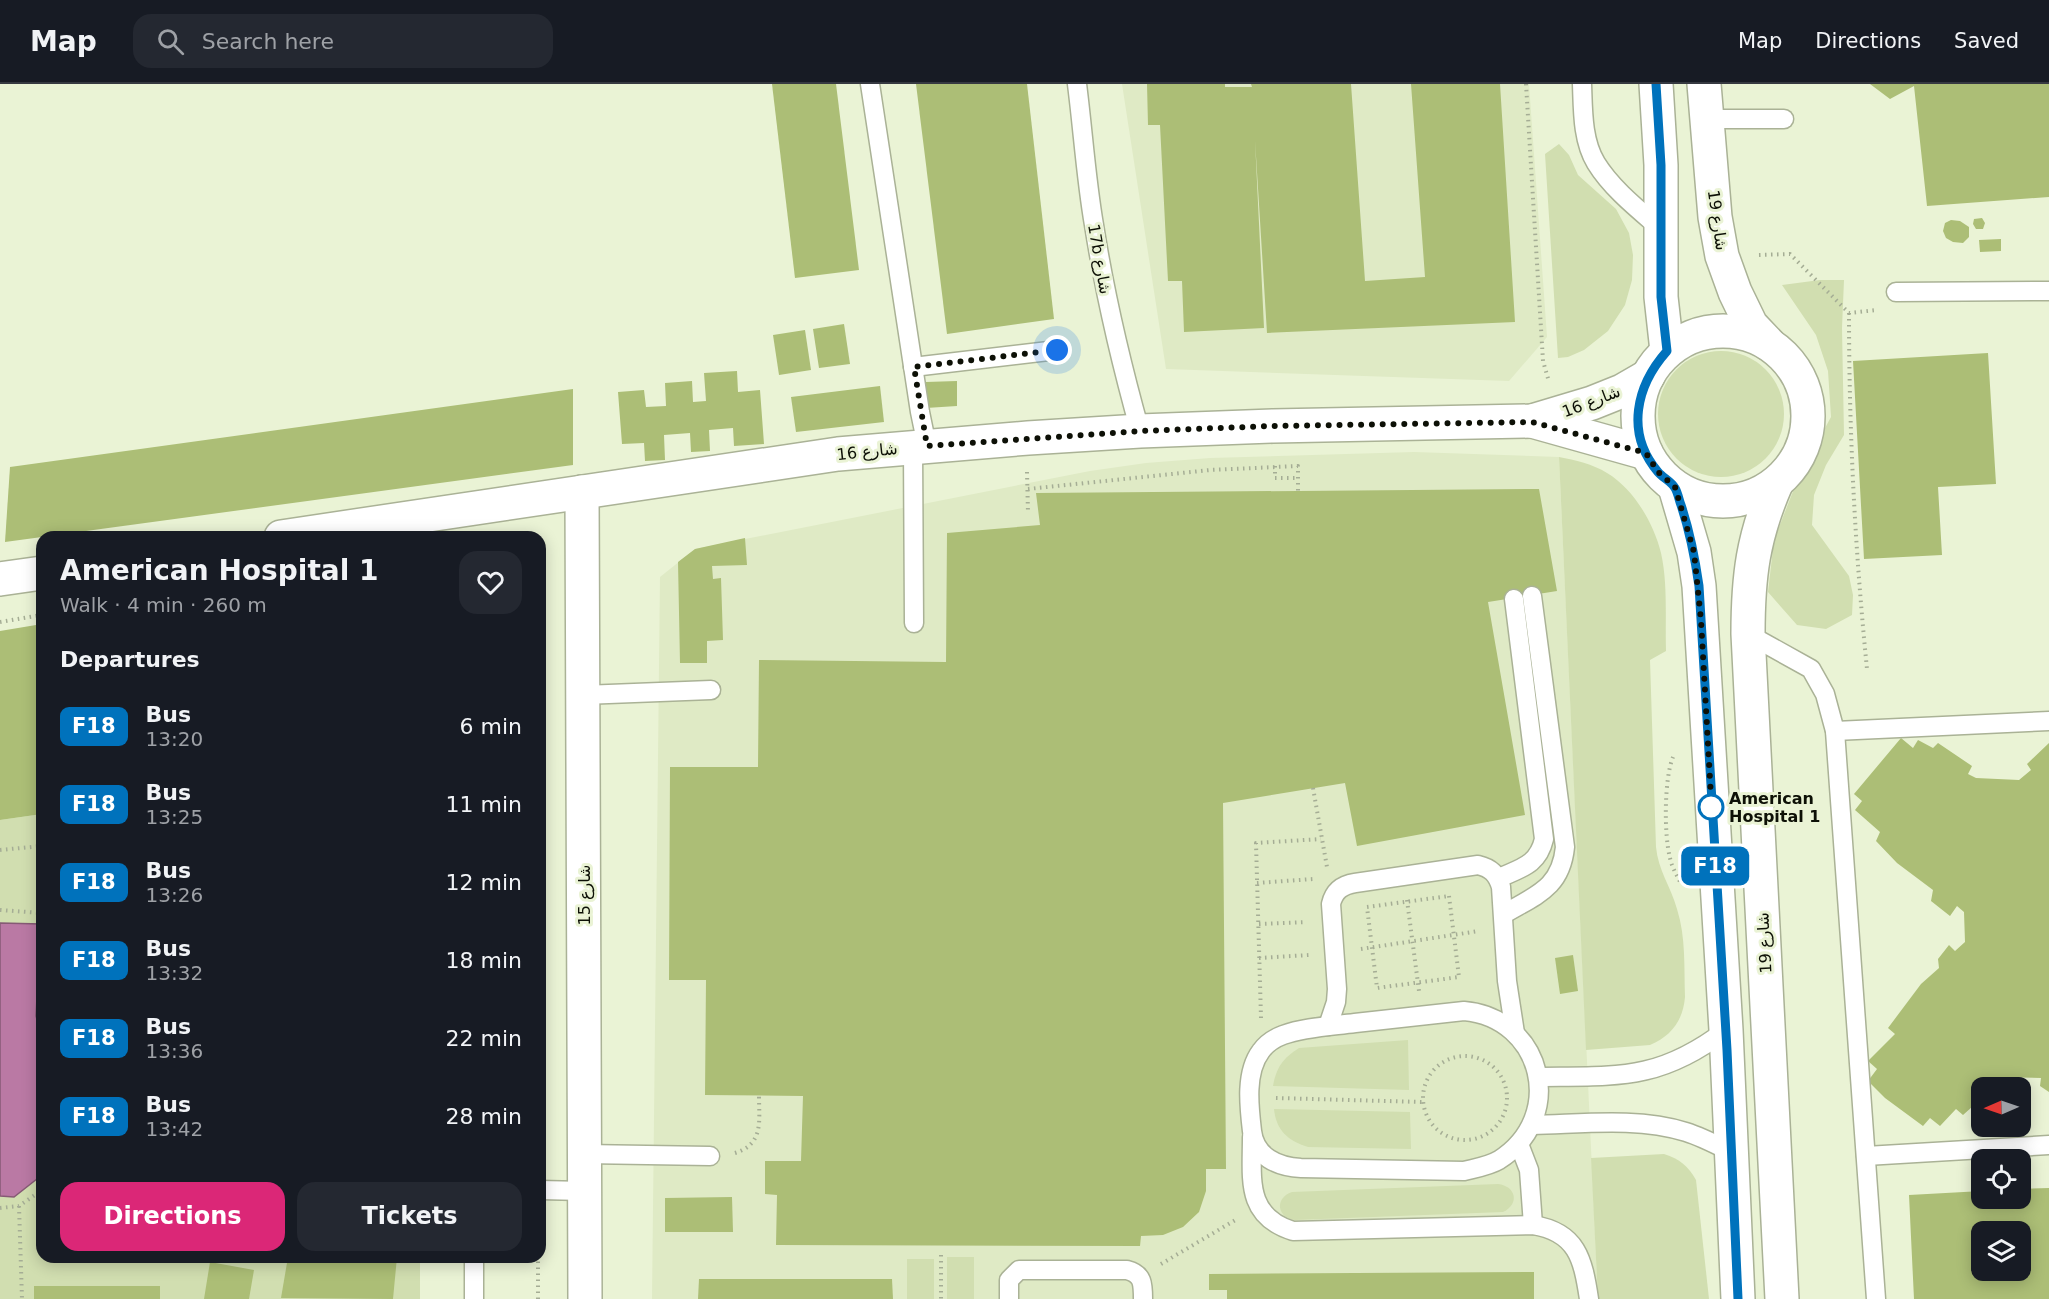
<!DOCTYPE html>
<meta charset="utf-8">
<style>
:root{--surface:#171b24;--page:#242831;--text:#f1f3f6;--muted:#9ea1a6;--line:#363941;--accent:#db2777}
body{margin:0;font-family:"DejaVu Sans",Cairo,sans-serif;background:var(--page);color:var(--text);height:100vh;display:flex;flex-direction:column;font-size:22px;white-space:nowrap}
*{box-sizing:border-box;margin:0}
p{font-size:20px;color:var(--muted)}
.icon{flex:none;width:33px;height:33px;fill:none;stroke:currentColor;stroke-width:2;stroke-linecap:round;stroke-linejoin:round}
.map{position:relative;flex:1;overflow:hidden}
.sheet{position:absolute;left:36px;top:447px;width:510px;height:732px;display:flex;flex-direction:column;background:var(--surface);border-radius:18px;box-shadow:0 3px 15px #0003}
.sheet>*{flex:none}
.badge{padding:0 12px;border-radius:9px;font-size:21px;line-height:39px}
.needle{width:39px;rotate:268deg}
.buttons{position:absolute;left:1971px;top:993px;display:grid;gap:12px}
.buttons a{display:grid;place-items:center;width:60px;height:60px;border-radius:12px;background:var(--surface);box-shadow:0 3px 15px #0003;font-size:30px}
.you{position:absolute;width:30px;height:30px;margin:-15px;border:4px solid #fff;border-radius:50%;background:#1a73e8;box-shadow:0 0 0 9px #1a73e833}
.map>.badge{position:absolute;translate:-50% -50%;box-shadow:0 0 0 3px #fff}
h2{padding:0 24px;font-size:22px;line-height:54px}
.round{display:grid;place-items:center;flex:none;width:63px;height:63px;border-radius:18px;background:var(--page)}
.overview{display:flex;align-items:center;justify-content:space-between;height:102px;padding:0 24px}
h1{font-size:28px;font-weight:800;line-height:45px}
.primary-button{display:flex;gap:12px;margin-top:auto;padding:12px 24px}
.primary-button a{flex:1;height:69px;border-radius:18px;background:var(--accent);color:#fff;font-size:24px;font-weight:800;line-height:69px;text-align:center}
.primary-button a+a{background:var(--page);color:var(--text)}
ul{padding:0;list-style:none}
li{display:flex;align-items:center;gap:18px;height:78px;padding:0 24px}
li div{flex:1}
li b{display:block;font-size:22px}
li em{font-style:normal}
li .badge{min-width:66px;font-weight:700;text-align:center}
header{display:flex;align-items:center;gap:36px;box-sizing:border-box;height:84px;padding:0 30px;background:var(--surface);border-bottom:2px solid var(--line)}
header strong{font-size:28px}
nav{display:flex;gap:33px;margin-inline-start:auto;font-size:21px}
.search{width:420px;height:54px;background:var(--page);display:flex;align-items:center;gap:15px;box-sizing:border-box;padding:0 21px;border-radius:18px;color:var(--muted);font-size:22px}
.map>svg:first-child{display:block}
</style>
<header>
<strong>Map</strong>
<div class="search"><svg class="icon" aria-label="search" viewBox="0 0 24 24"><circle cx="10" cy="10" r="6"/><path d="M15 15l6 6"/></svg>Search here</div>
<nav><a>Map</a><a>Directions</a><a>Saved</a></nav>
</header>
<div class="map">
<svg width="2049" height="1215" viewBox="0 0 2049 1215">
<rect width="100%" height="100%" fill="#eaf3d5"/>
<g fill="#dfeac5">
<path d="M1122,0h407l18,253 -38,44 -343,-12z"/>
<path d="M1414,368l145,5 39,842h-946l8,-722 35,-28 395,-78 56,-8 64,-5z"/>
</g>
<g fill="#d1deb0">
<path d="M1559,60l10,11 9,20 38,34 13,24 4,22 -1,25 -7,25 -17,26 -24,19 -16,7 -10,1 -13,-204z"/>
<path d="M1820,196h24l-2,48 2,107 -18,30 -12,30 -2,30 37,51 4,19 -1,20 -26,14 -29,-4 -29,-33 6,-52 25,-64 32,-59 -3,-46 -12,-36 -34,-50z"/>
<circle cx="1721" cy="330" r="63"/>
<path d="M1559,373c16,3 34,7 48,16 27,16 47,51 54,80 7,31 4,66 5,98l-16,9 6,187c2,23 15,40 21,62 9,28 7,59 8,88 -2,24 -14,39 -35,48l-64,5z"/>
<path d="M42,730v443h378v42h-420v-479z"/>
<path d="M1408,956l1,50 -136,-4c3,-18 10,-28 26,-38z"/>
<path d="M1274,1025l136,3 1,37 -103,-2c-20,-6 -32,-17 -34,-38z"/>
<path d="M1664,1070c16,5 24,12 32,26l13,119h-111l-7,-141z"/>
<path d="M1498,1100c18,2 22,20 5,28l-208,8c-18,-2 -21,-22 -3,-28z"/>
<rect x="947" y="1173" width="27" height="42"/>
<rect x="907" y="1175" width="27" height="40"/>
</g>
<path fill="#ba79a4" stroke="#865a75" stroke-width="1.5" d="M0,839l41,1 -5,92 6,22v137l-28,22 -14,-1z"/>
<g fill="#acbe76" fill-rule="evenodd">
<path d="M772,0h64l23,186 -64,8z"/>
<path d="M916,0h111l27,235 -107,15z"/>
<path d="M1147,0h78v3h27l-1,-3h100l14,197 60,-4 -14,-193h89l15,238 -248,11 -12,-193 9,188 -80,4 -2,-51h-14l-8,-156h-12z"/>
<path d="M1870,0h179v113l-122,9 -13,-120 -24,13z"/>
<path d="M1982,134l3,5 -2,6h-7l-3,-5 1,-5z"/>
<path d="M1951,136l9,1 9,6v10l-6,6 -10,-1 -7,-4 -3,-7 2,-8z"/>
<path d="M2001,155v12l-21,1 -1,-12z"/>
<path d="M844,240l6,40 -31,4 -6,-39z"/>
<path d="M805,246l6,40 -32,5 -6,-40z"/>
<path d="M1988,269l8,131 -58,3 4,68 -78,4 -11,-198z"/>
<path d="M737,287l1,21 22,-2 4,54 -30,2 -1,-18 -24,2 1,21 -19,1 -1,-19 -26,2 1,25 -20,1 -1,-18 -22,1 -4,-52 26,-2 2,17 20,-1 -1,-23 27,-2 1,21 13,-1 -2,-28z"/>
<path d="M957,297v25l-31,2v-26z"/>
<path d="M880,302l4,36 -88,10 -5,-35z"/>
<path d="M573,305v76l-568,77 5,-75z"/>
<path d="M1539,405l18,102 -69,11 37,213 -168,31 -12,-63 -122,20 3,366h-20v22l-7,21 -16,15 -20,8 -22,1 -1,10 -364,-1 1,-50 -12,-1v-33h36l2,-65 -98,-1 1,-115h-37l1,-213h88l1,-107 187,2 1,-129 93,-8 -4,-32z"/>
<path d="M745,454l2,27 -35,1 1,13 8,-1 2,62 -16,1v22h-27l-2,-101 17,-13z"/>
<path d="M42,540v190l-42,6v-189z"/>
<path d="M1901,654l12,10 5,-8 15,8 5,-5 34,23 -4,8 8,4 43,2 12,-10 -4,-6 22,-21v349l-9,-6 1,-8 -50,-1 -9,8 2,3h-2v10l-19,17 -7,-6 -16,17 -10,-8 -7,8 -38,-28 -17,-17 9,-12 -9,-8 27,-27 -7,-6 33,-44 18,-16 -1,-9 11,-14 6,6 10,-9 -1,-30 -7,-6 -7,10 -19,-15 2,-11 -36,-27 -21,-22 4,-9 -25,-22 7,-9 -8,-7z"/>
<path d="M1573,871l5,36 -18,3 -5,-36z"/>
<path d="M2049,1104v111h-135l-5,-104 73,-4v7h38v-9zM1982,1148h38v38h-38z"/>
<path d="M732,1113l1,35h-68v-34z"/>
<path d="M288,1173h109l-4,42 -112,-1z"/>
<path d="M210,1178l44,8 -5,29h-45z"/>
<path d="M1534,1188v27h-307v-9h-18v-16z"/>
<path d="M699,1195h193l1,20h-195z"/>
<rect x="34" y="1202" width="126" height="13"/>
</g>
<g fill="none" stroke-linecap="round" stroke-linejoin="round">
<defs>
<g id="service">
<path d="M870,0l50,328 7,34"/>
<path d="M1077,0c6,47 9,95 17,141 11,70 27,138 46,206"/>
<path d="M1582,0c1,25 0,56 14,79 16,26 43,47 66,67"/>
<path d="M1706,35h78"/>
<path d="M1896,208l153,-1"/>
<path d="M913,283l144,-17"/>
<path d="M913,363l1,176"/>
<path d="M1748,550l63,35 14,25 10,37 41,568"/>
<path d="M583,611l128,-5"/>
<path d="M1835,647l214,-10"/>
<path d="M1499,794c22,-10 39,-13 45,-39l-30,-240"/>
<path d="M1504,830c32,-19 57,-26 61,-67l-33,-251"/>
<path d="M1464,927c79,7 103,106 35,149 -10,6 -23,8 -35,11l-163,-3c-23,-1 -46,-11 -49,-37 -3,-25 -7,-59 9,-80 5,-7 14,-13 22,-16 22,-8 49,-9 72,-12 36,-4 72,-8 109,-12z"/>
<path d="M1328,942l8,-24 1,-13 -6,-85c3,-13 11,-19 24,-21l123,-18c13,3 19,9 23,22l6,94 8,52"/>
<path d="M1539,993c79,-1 120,4 187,-47"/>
<path d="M1533,1041c50,-1 104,-8 153,7 16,5 31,13 47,21"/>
<path d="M1252,1053c0,42 -7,79 41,94l240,-6c44,7 50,34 56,74"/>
<path d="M1519,1060l10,26 4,55"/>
<path d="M584,1070l126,2"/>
<path d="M1866,1072l183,-11"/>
<path d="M540,1106l44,1"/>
<path d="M474,1173v42"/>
<path d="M1009,1215v-19l10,-10h108c16,4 16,14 16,29"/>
</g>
<g id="minor">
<path d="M1532,337l114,32"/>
<path d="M582,408l3,807"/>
<path d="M281,453l557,-83 190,-16 112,-7 133,-5 259,-5 60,-18 30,-12 26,-15"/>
<path d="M0,495l42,-6"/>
</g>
<g id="secondary">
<path d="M1656,0l5,81v132l6,54"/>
<path d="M1704,0l11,133 7,39 13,36 16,33 18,19"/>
<circle cx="1723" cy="332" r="85"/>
<path d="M1776,400c-23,53 -28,92 -28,150l34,665"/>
<path d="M1675,403l19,65 5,34 27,444 12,269"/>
</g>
</defs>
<use href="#service" stroke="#aab296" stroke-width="21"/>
<use href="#minor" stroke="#aab296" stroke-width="36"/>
<use href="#secondary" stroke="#aab296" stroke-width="36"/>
<g stroke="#a5ad95" stroke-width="4" stroke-dasharray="1.5 4.5" stroke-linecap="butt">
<path d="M1526,0l17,277 6,21"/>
<path d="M1759,171l31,-1 59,59 28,-3"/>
<path d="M1849,229c0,119 6,237 18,356"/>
<path d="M1275,382v12h23"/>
<path d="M1027,388l1,41"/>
<path d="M1028,405l182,-19 88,-4v25"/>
<path d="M0,538l42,-7"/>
<path d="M1673,673c-9,22 -9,78 -3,101 2,10 7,17 11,26"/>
<path d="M1313,704l14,79"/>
<path d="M0,766l42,-4"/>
<path d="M1257,799l56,-4"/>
<path d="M1449,812l10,81 -82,11 -10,-81z"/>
<path d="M1407,816l12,91"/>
<path d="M0,826l42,3"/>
<path d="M1259,840l47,-2"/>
<path d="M1361,865l118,-18"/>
<path d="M1259,874l50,-3"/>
<path d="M1261,934l-5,-175 65,-4"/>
<circle cx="1465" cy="1014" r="42"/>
<path d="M1276,1014l146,4"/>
<path d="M735,1069c29,-9 24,-32 24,-57"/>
<path d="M19,1122l3,93"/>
<path d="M0,1124l19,-2 23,-16"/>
<path d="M941,1171v44"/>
<path d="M1161,1180l76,-45"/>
<path d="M538,1215v-42"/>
</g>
<use href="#service" stroke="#fff" stroke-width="18"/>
<use href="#minor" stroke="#fff" stroke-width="33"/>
<use href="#secondary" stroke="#fff" stroke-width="33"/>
</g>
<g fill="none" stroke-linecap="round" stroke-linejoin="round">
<defs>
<path id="line" d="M1656,0l5,81v132l6,54c-31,35 -42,82 -9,121 5,6 13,9 17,16 3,5 4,12 6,17 9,27 14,53 18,81l28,464 11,249"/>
</defs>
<use href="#line" stroke="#fff" stroke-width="14"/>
<use href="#line" stroke="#0072bc" stroke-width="9"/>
<path stroke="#0d1006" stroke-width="6" stroke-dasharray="0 10.8" d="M1057,266l-143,17 13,79 213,-15 133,-5 259,-4 114,31 12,19 17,15 19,65 7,68 11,195 -1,-8"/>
</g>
<circle fill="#fff" stroke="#0072bc" stroke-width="3" cx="1711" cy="723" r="12"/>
<g text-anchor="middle" stroke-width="6" stroke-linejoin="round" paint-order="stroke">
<g font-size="16" fill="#0d1006" stroke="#eaf3d5">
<text transform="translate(1718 136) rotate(82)" y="6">شارع 19</text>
<text transform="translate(1100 175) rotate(80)" y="6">17b شارع</text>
<text transform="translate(1591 317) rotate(-21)" y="6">شارع 16</text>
<text transform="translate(867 367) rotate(-6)" y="6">شارع 16</text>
<text transform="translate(584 811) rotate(-90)" y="6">شارع 15</text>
<text transform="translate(1764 859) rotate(-93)" y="6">شارع 19</text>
</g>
<g font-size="16" font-weight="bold" fill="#0d1006" stroke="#eaf3d5" text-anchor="start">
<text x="1729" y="720">American<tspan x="1729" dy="18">Hospital 1</tspan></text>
</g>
</g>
</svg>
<div class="buttons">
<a><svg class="needle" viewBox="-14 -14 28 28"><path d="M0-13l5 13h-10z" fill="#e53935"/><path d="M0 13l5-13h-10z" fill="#9ea1a6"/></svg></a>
<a><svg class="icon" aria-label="locate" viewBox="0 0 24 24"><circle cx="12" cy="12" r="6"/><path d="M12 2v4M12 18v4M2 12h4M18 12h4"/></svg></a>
<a><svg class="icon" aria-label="layers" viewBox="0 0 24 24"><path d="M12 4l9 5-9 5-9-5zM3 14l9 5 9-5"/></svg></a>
</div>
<div class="you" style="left:1057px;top:266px"></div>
<b class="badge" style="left:1715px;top:782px;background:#0072bc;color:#fff">F18</b>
<section class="sheet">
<div class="overview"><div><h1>American Hospital 1</h1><p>Walk · 4 min · 260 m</p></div><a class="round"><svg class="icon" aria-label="heart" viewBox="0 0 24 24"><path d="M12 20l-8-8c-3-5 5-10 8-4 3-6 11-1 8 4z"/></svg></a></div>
<h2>Departures</h2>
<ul>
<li><span class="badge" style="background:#0072bc;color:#fff">F18</span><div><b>Bus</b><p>13:20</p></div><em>6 min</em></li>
<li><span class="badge" style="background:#0072bc;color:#fff">F18</span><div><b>Bus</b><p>13:25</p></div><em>11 min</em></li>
<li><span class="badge" style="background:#0072bc;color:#fff">F18</span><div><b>Bus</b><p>13:26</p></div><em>12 min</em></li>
<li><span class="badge" style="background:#0072bc;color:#fff">F18</span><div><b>Bus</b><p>13:32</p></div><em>18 min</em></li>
<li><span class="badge" style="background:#0072bc;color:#fff">F18</span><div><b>Bus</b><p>13:36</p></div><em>22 min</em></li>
<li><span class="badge" style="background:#0072bc;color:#fff">F18</span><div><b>Bus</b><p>13:42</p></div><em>28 min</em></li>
</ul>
<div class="primary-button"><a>Directions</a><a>Tickets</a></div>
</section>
</div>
